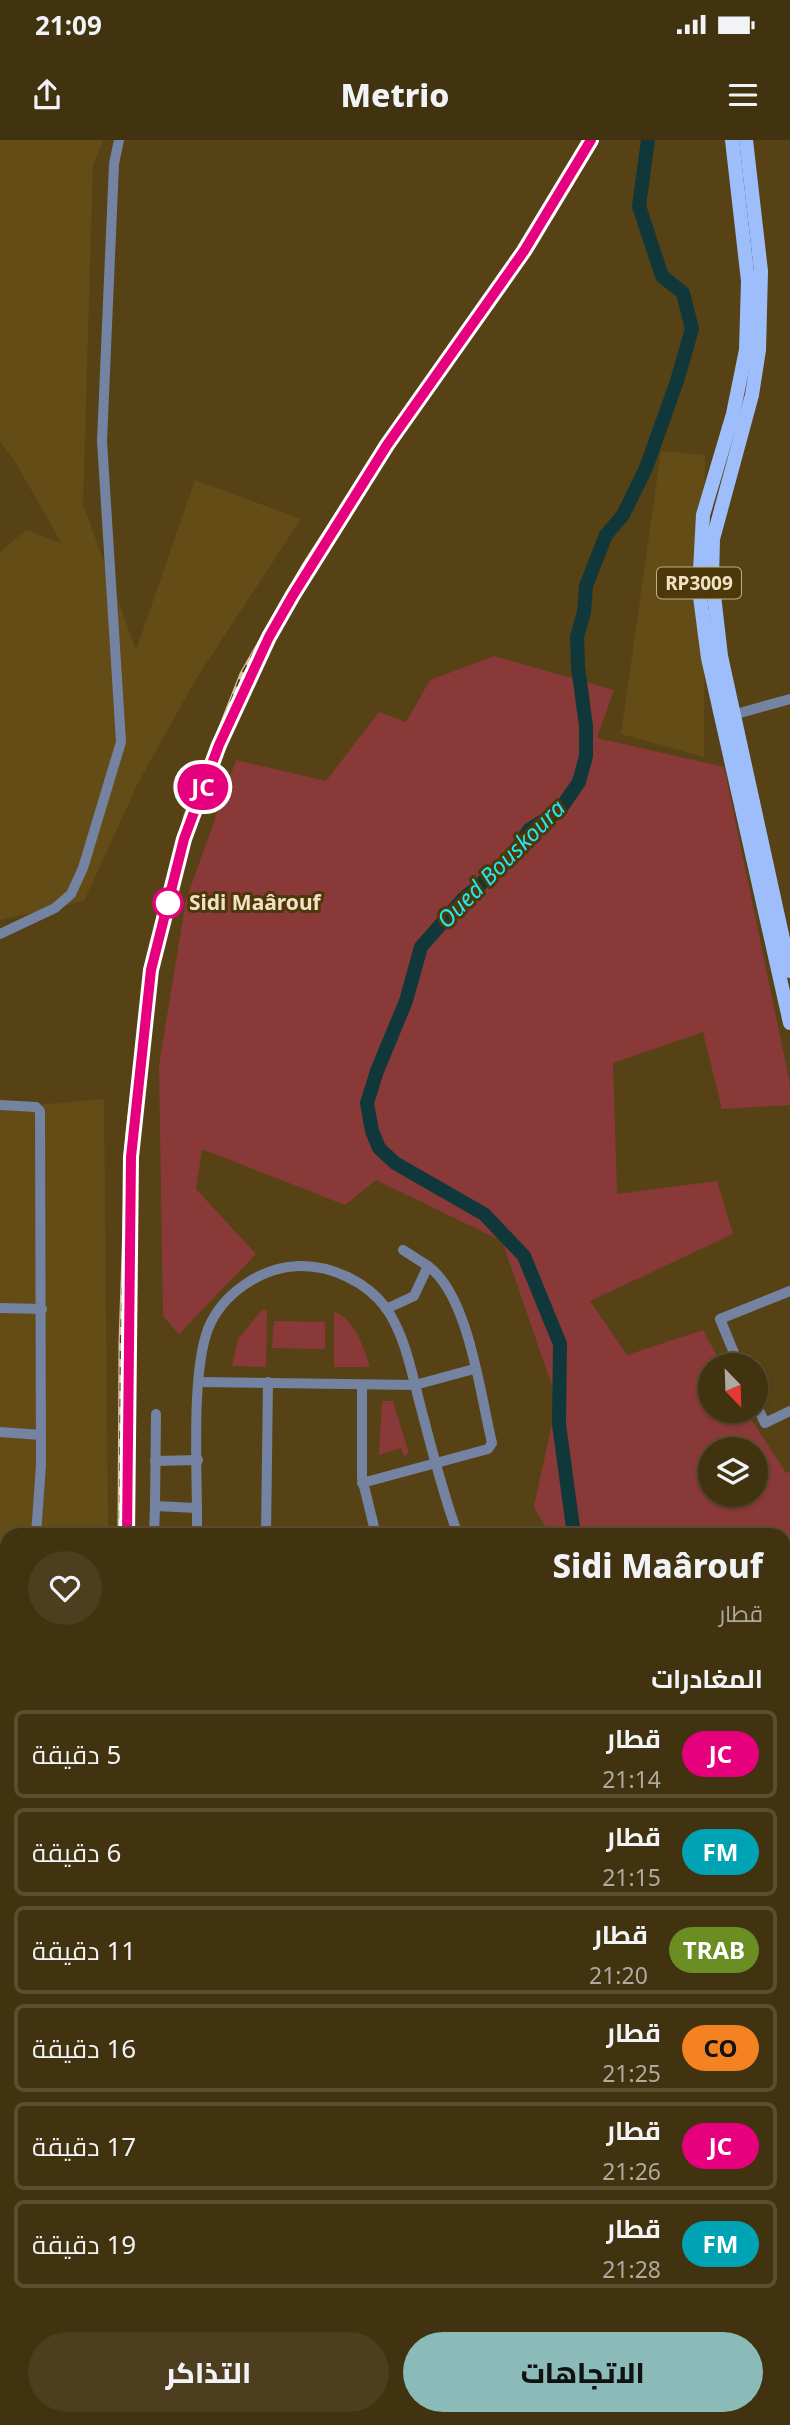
<!DOCTYPE html>
<html lang="ar">
<meta charset="utf-8">
<style>
:root{--surface:#413210;--page:#4c3e1e;--text:#f1f3f6;--muted:#aeaa9f;--line:#5a4d30;--accent:#8bbbb9}
body{margin:0;font-family:"Noto Sans",Cairo,sans-serif;background:var(--page);color:var(--text);direction:rtl;height:100vh;display:flex;flex-direction:column;font-size:26px;white-space:nowrap}
*{box-sizing:border-box;margin:0}
p{font-size:23px;color:var(--muted)}
.icon{flex:none;width:38px;height:38px;fill:none;stroke:currentColor;stroke-width:2;stroke-linecap:round;stroke-linejoin:round}
.map{position:relative;flex:1;overflow:hidden;direction:ltr}
.drawer{position:absolute;left:0px;top:1388px;width:791px;height:898px;display:flex;flex-direction:column;background:var(--surface);border-radius:21px 21px 0 0;box-shadow:0 2px 5px #0004,0 0 0 2px var(--line);direction:rtl}
.drawer>*{flex:none}
.badge{padding:0 14px;border-radius:23px;font-size:24px;line-height:46px}
.needle{width:46px;rotate:157deg}
.buttons{position:absolute;left:698px;top:1213px;display:grid;gap:14px}
.buttons a{display:grid;place-items:center;width:70px;height:70px;border-radius:50%;background:var(--surface);box-shadow:0 2px 5px #0004,0 0 0 2px var(--line);font-size:35px}
.map>.badge{position:absolute;translate:-50% -50%;box-shadow:0 0 0 4px #fff}
h2{padding:0 28px;font-size:26px;line-height:63px}
.round{display:grid;place-items:center;flex:none;width:74px;height:74px;border-radius:37px;background:var(--page)}
.overview{display:flex;align-items:center;justify-content:space-between;height:119px;padding:0 28px}
h1{font-size:33px;font-weight:800;line-height:52px}
.cta{display:flex;gap:14px;margin-top:auto;padding:14px 28px}
.cta a{flex:1;height:80px;border-radius:42px;background:var(--accent);color:#111;font-size:28px;font-weight:800;line-height:80px;text-align:center}
.cta a+a{background:var(--page);color:var(--text)}
ul{padding:0;list-style:none}
li{display:flex;align-items:center;gap:21px;height:88px;margin:0 14px 10px;padding:0 14px;border:4px solid var(--line);border-radius:10px}
li div{flex:1}
li b{display:block;font-size:26px}
li em{font-style:normal}
li .badge{min-width:77px;font-weight:700;text-align:center}
.status{display:flex;justify-content:space-between;align-items:center;height:49px;padding:0 35px;background:var(--surface);direction:ltr}
.status svg{height:19px;fill:currentColor}
header{display:flex;justify-content:space-between;align-items:center;height:91px;padding:0 28px;background:var(--surface);font-size:32px;font-weight:800}
.map>svg:first-child{display:block}
</style>
<div class="status"><b>21:09</b><svg viewBox="0 0 49 12"><path d="M0 12V9h3v3zM5 12V6h3v6zM10 12V3h3v9zM15 12V0h3v12zM26 1h20v11H26zM47 4h2v5h-2z"/></svg></div>
<header><svg class="icon" aria-label="menu" viewBox="0 0 24 24"><path d="M4 6h16M4 12h16M4 18h16"/></svg>Metrio<svg class="icon" aria-label="share" viewBox="0 0 24 24"><path d="M12 15V3M7 8l5-5 5 5M5 13v7h14v-7"/></svg></header>
<div class="map">
<svg width="790" height="2285" viewBox="0 0 790 2285">
<rect width="100%" height="100%" fill="#574216"/>
<g fill="#644c17">
<path d="M0,0h103l-10,26 -10,338 53,146 59,-170 106,39 -105,160 -58,104 -54,118 -84,19v-368l26,-22 36,14 -45,-79 -17,-24z"/>
<path d="M661,311l44,4 -1,302 -83,-23z"/>
<path d="M104,959l4,436h-101v662l-7,25v-1114z"/>
</g>
<g fill="#893938" fill-rule="evenodd">
<path d="M494,516l120,34 -17,48 127,29 66,317v21l-68,4 -19,-77 -90,31 4,131 100,-13 16,53 -143,67 37,54 76,-25 19,35h-12v45l36,1 40,62 4,-1v226l-6,-1v-162h-234l-16,-28 23,-107 -55,-159 -126,-61 -31,25 -143,-56 -6,40 60,65 -77,80 -16,-18 -4,-251 27,-165 50,-140 90,21 53,-69 27,10 24,-42zM710,1309h46v45h-46z"/>
<path d="M262,1170h5l-1,57 -34,-1 6,-27z"/>
<path d="M334,1172c20,5 31,39 36,55h-36z"/>
<path d="M274,1181l51,1v27l-53,-1z"/>
<path d="M382,1261h11l16,53 -5,2 -3,-8 -22,7z"/>
<path d="M784,1736h6v275l-6,1z"/>
</g>
<g fill="none" stroke-linecap="round" stroke-linejoin="round">
<g stroke="#10383b" stroke-width="14">
<path d="M574,1395l-15,-111 1,-80 -36,-88 -40,-42 -89,-51 -16,-15 -7,-17 -5,-28 10,-32 29,-70 15,-54 42,-48 47,-40 19,-29 30,-19 20,-29 7,-26v-30l-8,-59 -1,-30 7,-25 2,-26 20,-51 17,-20 23,-47 31,-87 15,-52 -9,-36 -21,-17 -23,-70 9,-66"/>
<path d="M784,1552h6"/>
</g>
<g stroke="#7383a1" stroke-width="10">
<path d="M729,576l61,-17"/>
<path d="M0,794l55,-26 16,-14 12,-26 38,-126 -19,-301 12,-277 5,-24"/>
<path d="M0,965l36,2 4,4 1,354 -5,70"/>
<path d="M403,1110l25,16"/>
<path d="M0,1168l42,1"/>
<path d="M739,1225l-19,-46 70,-28"/>
<path d="M199,1242l216,3 59,-16"/>
<path d="M362,1245v93l14,57"/>
<path d="M756,1264l9,19 25,-12"/>
<path d="M156,1274l-1,92 42,2"/>
<path d="M0,1292l41,3"/>
<path d="M155,1321l43,-1"/>
<path d="M362,1343l126,-34 4,-6c-12,-49 -23,-147 -64,-177l-14,30 -28,13"/>
<path d="M154,1395l1,-29"/>
<path d="M197,1395c1,-54 -7,-158 11,-206 14,-35 53,-62 91,-63 32,-1 68,16 87,42 20,29 26,67 35,100 11,42 22,86 37,127"/>
<path d="M266,1395l2,-153"/>
<path d="M0,1484h7"/>
<path d="M787,1607l3,9"/>
<path d="M784,1690l6,3"/>
<path d="M784,2033l6,-1"/>
<path d="M784,2068l6,31"/>
<path d="M784,2231l6,-1"/>
<path d="M477,2278l5,7"/>
<path d="M564,2278l1,7"/>
<path d="M654,2278l9,7"/>
<path d="M670,2278l8,7"/>
<path d="M782,2278l5,7"/>
</g>
<g stroke="#9ebefb" stroke-width="14">
<path d="M732,0l16,141 -2,69 -13,64 -30,101 -4,74 9,69 82,365"/>
<path d="M746,0l15,131 -2,79 -7,45 -39,144 -1,39 9,78 69,315"/>
</g>
<defs>
<g id="rail">
<path d="M120,1395l1,-192 7,-209 20,-172 38,-146 56,-142 63,-110 89,-137 140,-196 54,-91"/>
<path d="M116,2285v-7"/>
</g>
</defs>
<use href="#rail" stroke="#d3c2a2" stroke-width="5"/>
<use href="#rail" stroke="#4c3808" stroke-width="2.5" stroke-dasharray="8" stroke-linecap="butt"/>
</g>
<g fill="none" stroke-linecap="round" stroke-linejoin="round">
<defs>
<path id="line" d="M127,1395l4,-378 20,-187 33,-131 35,-94 50,-108 24,-42 94,-150 137,-194 67,-111"/>
</defs>
<use href="#line" stroke="#fff" stroke-width="16"/>
<use href="#line" stroke="#e6007e" stroke-width="10"/>
</g>
<circle fill="#fff" stroke="#e6007e" stroke-width="3.5" cx="168" cy="763" r="14"/>
<g text-anchor="middle" stroke-width="6" stroke-linejoin="round" paint-order="stroke">
<rect fill="#4c3808" stroke="#c0af8c" stroke-width="2" x="657" y="427.5" width="84" height="31" rx="5"/>
<g font-size="19" font-weight="bold" fill="#f2e2c5">
<text x="699" y="450">RP3009</text>
</g>
<g font-size="21" font-weight="bold" fill="#f2e2c5" stroke="#4c3808" text-anchor="start">
<text x="189" y="770">Sidi Maârouf</text>
</g>
<g font-size="23" font-style="italic" fill="#21e7f6" stroke="#4c3808">
<text transform="translate(501 724) rotate(-45)" y="8">Oued Bouskoura</text>
</g>
</g>
</svg>
<div class="buttons">
<a><svg class="needle" viewBox="-14 -14 28 28"><path d="M0-13l5 13h-10z" fill="#e53935"/><path d="M0 13l5-13h-10z" fill="#aeaa9f"/></svg></a>
<a><svg class="icon" aria-label="layers" viewBox="0 0 24 24"><path d="M12 4l9 5-9 5-9-5zM3 14l9 5 9-5"/></svg></a>
</div>
<b class="badge" style="left:203px;top:647px;background:#e6007e;color:#fff">JC</b>
<section class="drawer">
<div class="overview"><div><h1>Sidi Maârouf</h1><p>قطار</p></div><a class="round"><svg class="icon" aria-label="heart" viewBox="0 0 24 24"><path d="M12 20l-8-8c-3-5 5-10 8-4 3-6 11-1 8 4z"/></svg></a></div>
<h2>المغادرات</h2>
<ul>
<li><span class="badge" style="background:#e6007e;color:#fff">JC</span><div><b>قطار</b><p>21:14</p></div><em>5 دقيقة</em></li>
<li><span class="badge" style="background:#00a3b4;color:#fff">FM</span><div><b>قطار</b><p>21:15</p></div><em>6 دقيقة</em></li>
<li><span class="badge" style="background:#6b8e23;color:#fff">TRAB</span><div><b>قطار</b><p>21:20</p></div><em>11 دقيقة</em></li>
<li><span class="badge" style="background:#f58220;color:#111">CO</span><div><b>قطار</b><p>21:25</p></div><em>16 دقيقة</em></li>
<li><span class="badge" style="background:#e6007e;color:#fff">JC</span><div><b>قطار</b><p>21:26</p></div><em>17 دقيقة</em></li>
<li><span class="badge" style="background:#00a3b4;color:#fff">FM</span><div><b>قطار</b><p>21:28</p></div><em>19 دقيقة</em></li>
</ul>
<div class="cta"><a>الاتجاهات</a><a>التذاكر</a></div>
</section>
</div>
